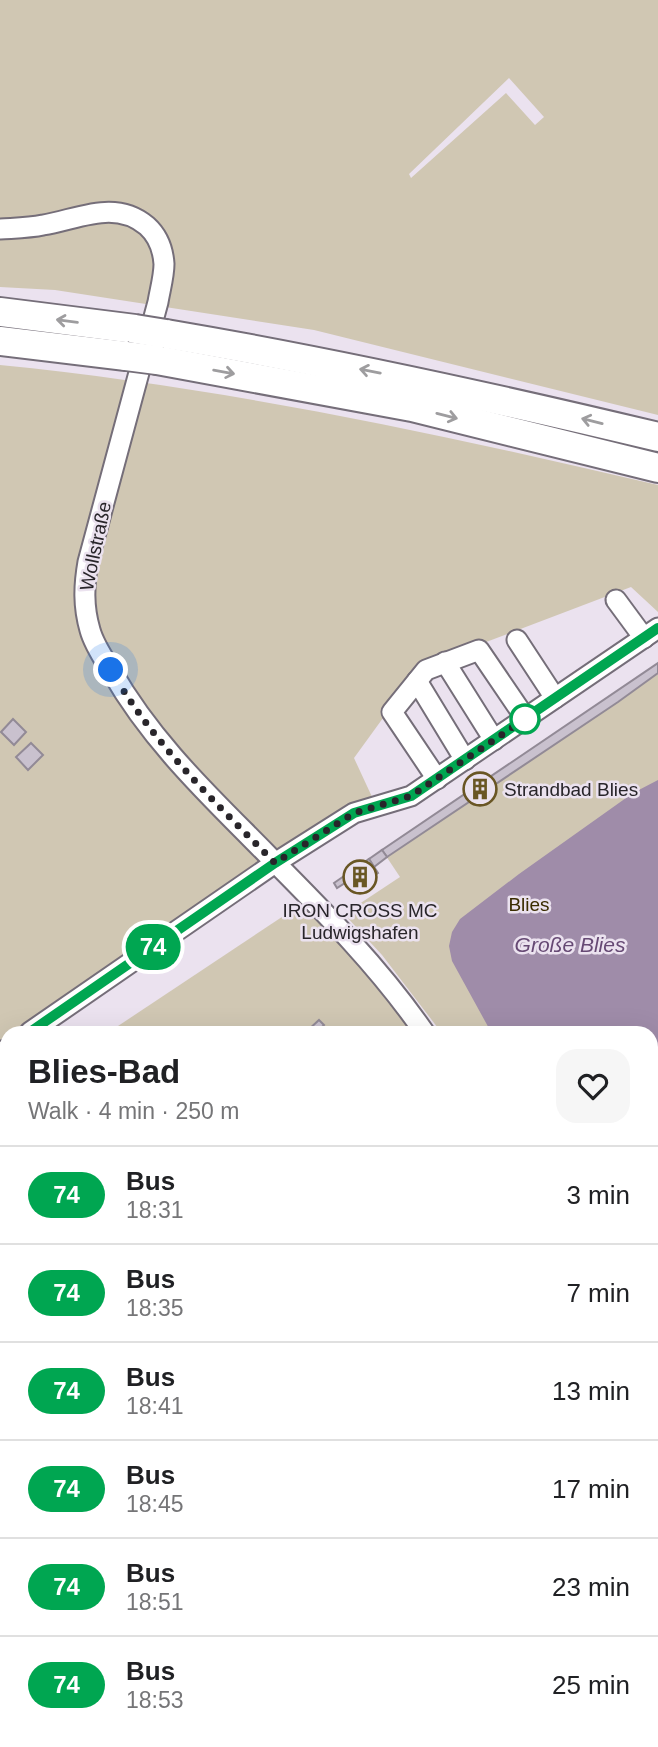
<!DOCTYPE html>
<meta charset="utf-8">
<style>
:root{--surface:#fff;--page:#f6f6f6;--text:#202124;--muted:#757577;--line:#e0e0e0}
body{margin:0;font-family:Arial,sans-serif;background:var(--page);color:var(--text);height:100vh;display:flex;flex-direction:column;font-size:26px;white-space:nowrap}
*{box-sizing:border-box;margin:0}
p{font-size:23px;color:var(--muted)}
.icon{flex:none;width:38px;height:38px;fill:none;stroke:currentColor;stroke-width:2;stroke-linecap:round;stroke-linejoin:round}
.map{position:relative;flex:1;overflow:hidden}
.drawer{position:absolute;left:0px;top:1026px;width:658px;height:723px;display:flex;flex-direction:column;background:var(--surface);border-radius:21px 21px 0 0;box-shadow:0 7px 28px #0002}
.drawer>*{flex:none}
.badge{padding:0 14px;border-radius:23px;font-size:24px;line-height:46px}
.you{position:absolute;width:35px;height:35px;margin:-18px;border:5px solid #fff;border-radius:50%;background:#1a73e8;box-shadow:0 0 0 10px #1a73e833}
.map>.badge{position:absolute;translate:-50% -50%;box-shadow:0 0 0 4px #fff}
.round{display:grid;place-items:center;flex:none;width:74px;height:74px;border-radius:21px;background:var(--page)}
.head{display:flex;align-items:center;justify-content:space-between;height:119px;padding:0 28px}
h1{font-size:33px;font-weight:700;line-height:52px}
ul{padding:0;list-style:none}
li{display:flex;align-items:center;gap:21px;height:98px;padding:0 28px;border-top:2px solid var(--line)}
li div{flex:1}
li b{display:block;font-size:26px}
li em{font-style:normal}
li .badge{min-width:77px;font-weight:700;text-align:center}
.map>svg:first-child{display:block}
</style>
<div class="map">
<svg width="658" height="1747" viewBox="0 0 658 1747">
<rect width="100%" height="100%" fill="#ebe2ef"/>
<g fill="#d0c7b3" fill-rule="evenodd">
<path d="M0,0h658v415l-344,-85 -259,-40 -55,-3zM509,78l35,39 -9,8 -29,-32 -95,85 -2,-4z"/>
<path d="M0,365c222,22 441,69 658,120v127l-27,-25 -211,80 -66,91 19,41 -112,62 -249,171h-5v4l-7,5z"/>
<path d="M658,663v866l-7,-21v-476h-210l-59,-77 -38,-41 56,-37 -18,-27z"/>
<path d="M303,903l68,72 45,57h-307z"/>
<path d="M7,1102v510l-7,4v-509z"/>
<path d="M651,1555l7,20v69l-7,2z"/>
<path d="M7,1632v109h271l4,6h-282v-112z"/>
<path d="M306,1741h126l-11,6h-127z"/>
</g>
<path fill="#9f8ca9" d="M658,780v484l-7,-2v-230h-160l-39,-71 -3,-15 3,-14 8,-13 59,-45 114,-81z"/>
<g fill="#c9c1ce" stroke="#928a96" stroke-width="2">
<path d="M658,663v10l-40,29 -231,155 -5,-7z"/>
<path d="M13,719l13,13 -12,13 -13,-13z"/>
<path d="M31,743l12,12 -15,15 -12,-13z"/>
<path d="M382,850l5,7 -13,10 -5,-8z"/>
<path d="M369,859l9,14 -10,7 2,3 -12,8 -12,-17 16,-12 1,1z"/>
<path d="M344,876l4,5 -11,7 -3,-5z"/>
<path d="M319,1020l5,5 -7,7h-11z"/>
<path d="M505,1741l3,6 -15,-1 10,-5z"/>
<path d="M505,1741h15l3,6h-15z"/>
<path d="M520,1741h14l3,6h-14z"/>
<path d="M534,1741h15l2,4 -14,2z"/>
</g>
<g fill="none" stroke-linecap="round" stroke-linejoin="round">
<defs>
<g id="minor">
<path d="M0,229c15,-1 29,-1 43,-4 36,-6 72,-26 104,1 11,10 16,23 17,38 0,12 -4,26 -6,38l-70,260c-4,23 -5,44 2,68 4,15 14,29 22,42 35,61 82,109 132,159 63,64 129,127 180,201"/>
<path d="M616,600l28,38"/>
<path d="M517,640l38,58"/>
<path d="M445,662l49,78"/>
<path d="M417,681l48,79"/>
<path d="M437,779l-45,-67 34,-42 53,-20 47,69"/>
<path d="M30,1032l245,-169 79,-50 57,-17 247,-168"/>
<path d="M0,1053l7,-4"/>
<path d="M651,1537l7,20"/>
<path d="M651,1593l7,-2"/>
<path d="M0,1623l7,-4"/>
<path d="M651,1667l7,-3"/>
<path d="M215,1741l8,6"/>
<path d="M638,1741l1,6"/>
<path d="M187,1747l1,-6"/>
<path d="M466,1747l12,-6"/>
</g>
<g id="highway">
<path d="M0,312l135,17"/>
<path d="M166,334c165,28 329,64 492,103"/>
<path d="M0,341l126,15"/>
<path d="M157,360l255,47 246,61"/>
</g>
</defs>
<use href="#minor" stroke="#756e79" stroke-width="23"/>
<use href="#highway" stroke="#756e79" stroke-width="32"/>
<use href="#minor" stroke="#fff" stroke-width="19"/>
<use href="#highway" stroke="#fff" stroke-width="28"/>
<defs>
<g id="highway-bridge">
<path d="M135,329l31,5"/>
<path d="M126,356l31,4"/>
</g>
</defs>
<use href="#highway-bridge" stroke="#756e79" stroke-width="32" stroke-linecap="butt"/>
<use href="#highway-bridge" stroke="#fff" stroke-width="28"/>
</g>
<defs><path id="oneway-shaft" d="M-6 0H5M1.5-3L5.5 0L1.5 3" fill="none" stroke-width="1.6" stroke-linecap="round" stroke-linejoin="round" transform="scale(1.75)"/></defs>
<g stroke="#9e9d9f">
<use href="#oneway-shaft" transform="translate(67 321) rotate(-173)"/>
<use href="#oneway-shaft" transform="translate(370 371) rotate(-169)"/>
<use href="#oneway-shaft" transform="translate(224 372) rotate(10)"/>
<use href="#oneway-shaft" transform="translate(447 416) rotate(14)"/>
<use href="#oneway-shaft" transform="translate(592 421) rotate(-166)"/>
</g>
<g fill="none" stroke-linecap="round" stroke-linejoin="round">
<defs>
<path id="line" d="M30,1032l245,-169 79,-50 57,-17 247,-168"/>
</defs>
<use href="#line" stroke="#fff" stroke-width="16"/>
<use href="#line" stroke="#00a651" stroke-width="10"/>
<path stroke="#28252a" stroke-width="7" stroke-dasharray="0 12.6" d="M111,670c43,75 104,132 164,193l79,-50 57,-17 114,-77"/>
</g>
<defs>
<symbol id="building-ring" viewBox="-11 -11 22 22"><circle r="9.5" fill="#ebe2ef" stroke="#695624" stroke-width="1.5"/><path d="M-4-6H4V6H1V3H-1V6H-4ZM-2.5-4.3h1.7v1.8h-1.7ZM.8-4.3h1.7v1.8H.8ZM-2.5-1h1.7V.8h-1.7ZM.8-1h1.7V.8H.8Z" fill="#695624"/></symbol>
</defs>
<g fill-rule="evenodd">
<use href="#building-ring" x="461" y="770" width="38" height="38"/>
<use href="#building-ring" x="341" y="858" width="38" height="38"/>
</g>
<circle fill="#fff" stroke="#00a651" stroke-width="3.5" cx="525" cy="719" r="14"/>
<g text-anchor="middle" stroke-width="5" stroke-linejoin="round" paint-order="stroke">
<g font-size="19" fill="#28252a" stroke="#ebe2ef">
<text transform="translate(95 546) rotate(-78)" y="7">Wollstraße</text>
</g>
<g font-size="19" fill="#28252a" stroke="#ebe2ef" text-anchor="start">
<text x="504" y="796">Strandbad Blies</text>
<text x="360" y="917" text-anchor="middle">IRON CROSS MC<tspan x="360" dy="22">Ludwigshafen</tspan></text>
</g>
<g font-size="19" fill="#3a2c00" stroke="#ebe2ef">
<text x="529" y="911">Blies</text>
</g>
<g font-size="21" font-style="italic" fill="#664974" stroke="#ebe2ef">
<text x="570" y="952">Große Blies</text>
</g>
</g>
</svg>
<div class="you" style="left:111px;top:670px"></div>
<b class="badge" style="left:153px;top:947px;background:#00a651;color:#fff">74</b>
<section class="drawer">
<div class="head"><div><h1>Blies-Bad</h1><p>Walk · 4 min · 250 m</p></div><a class="round"><svg class="icon" aria-label="heart" viewBox="0 0 24 24"><path d="M12 20l-8-8c-3-5 5-10 8-4 3-6 11-1 8 4z"/></svg></a></div>
<ul>
<li><span class="badge" style="background:#00a651;color:#fff">74</span><div><b>Bus</b><p>18:31</p></div><em>3 min</em></li>
<li><span class="badge" style="background:#00a651;color:#fff">74</span><div><b>Bus</b><p>18:35</p></div><em>7 min</em></li>
<li><span class="badge" style="background:#00a651;color:#fff">74</span><div><b>Bus</b><p>18:41</p></div><em>13 min</em></li>
<li><span class="badge" style="background:#00a651;color:#fff">74</span><div><b>Bus</b><p>18:45</p></div><em>17 min</em></li>
<li><span class="badge" style="background:#00a651;color:#fff">74</span><div><b>Bus</b><p>18:51</p></div><em>23 min</em></li>
<li><span class="badge" style="background:#00a651;color:#fff">74</span><div><b>Bus</b><p>18:53</p></div><em>25 min</em></li>
</ul>
</section>
</div>
